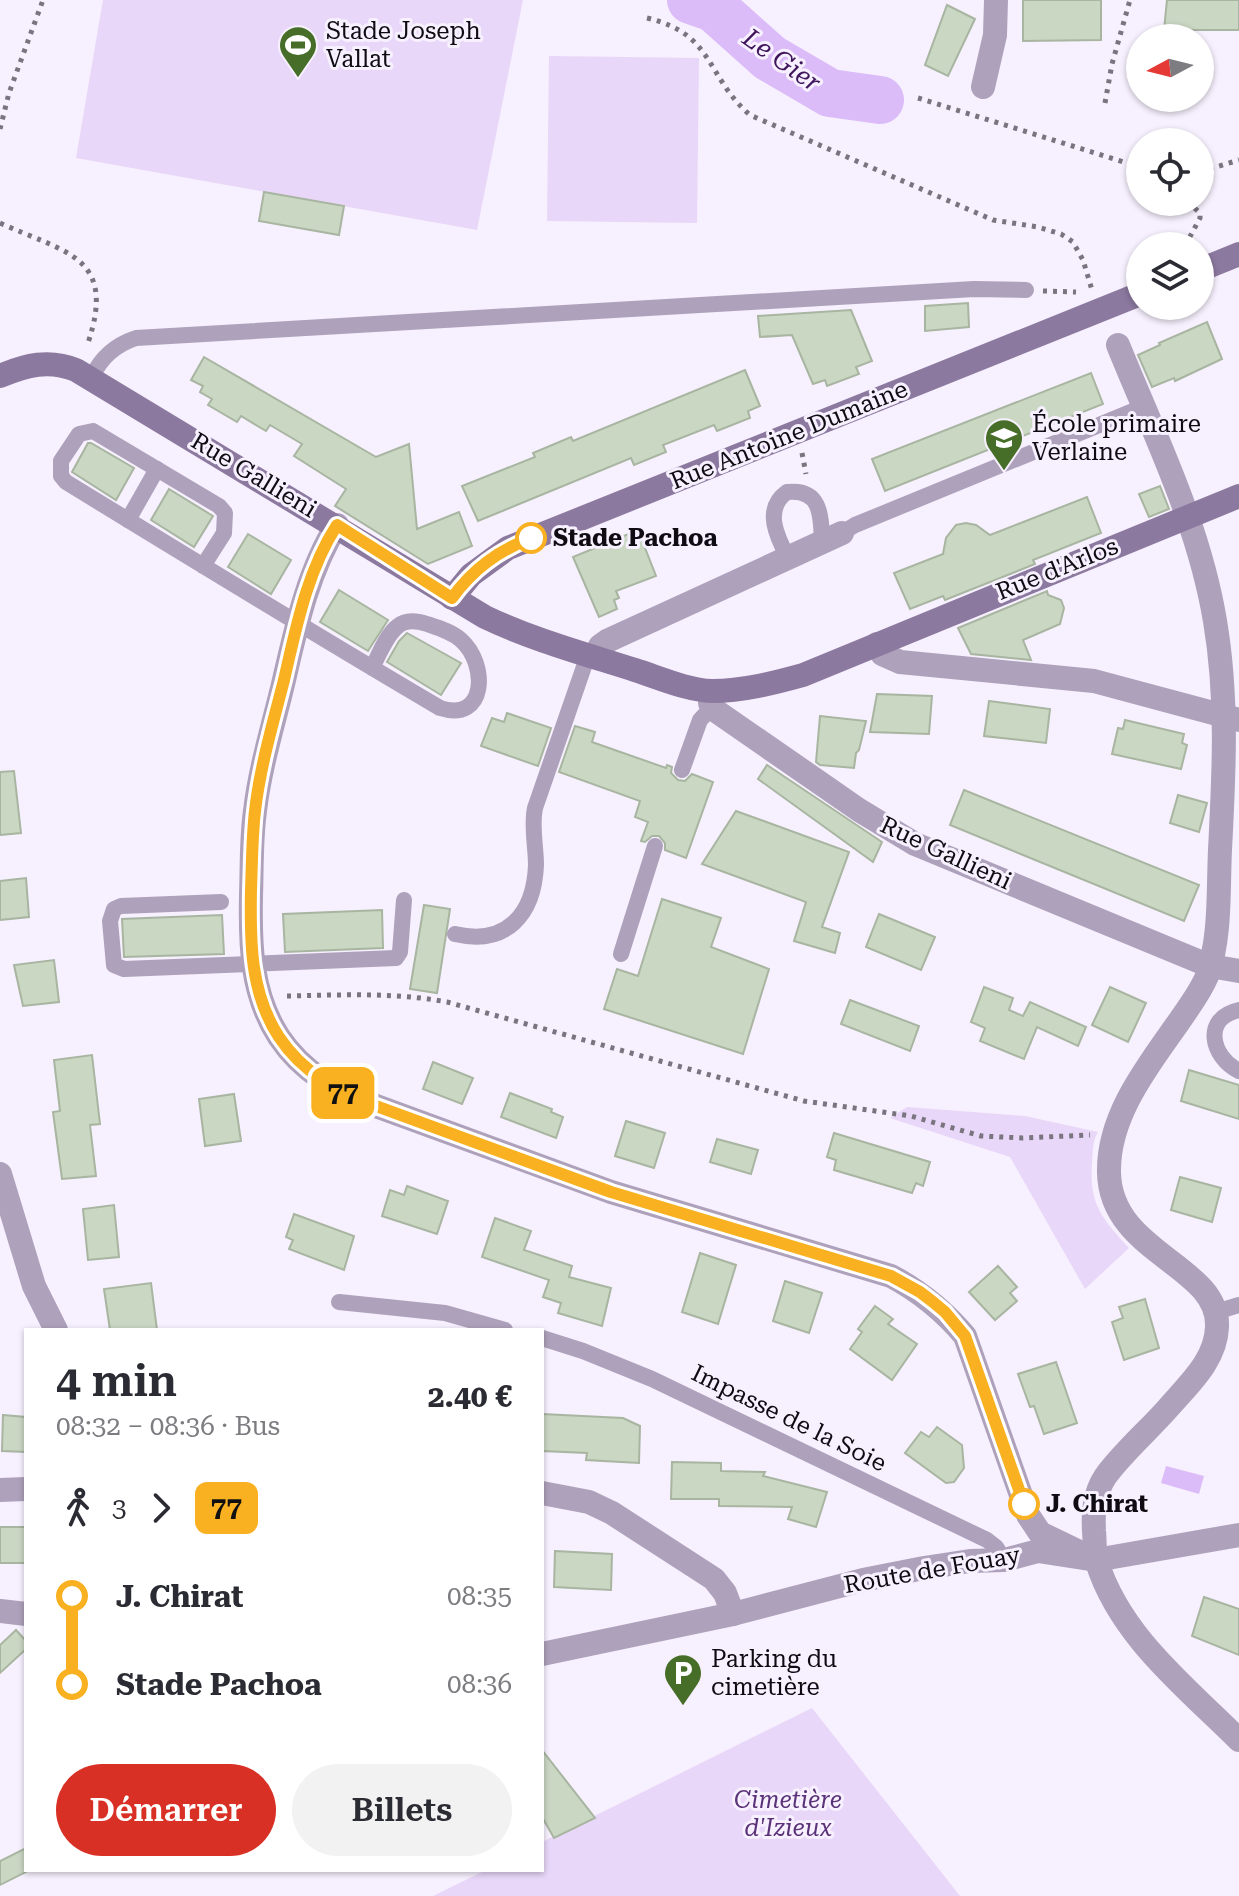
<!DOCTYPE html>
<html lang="fr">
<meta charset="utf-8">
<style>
:root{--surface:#fff;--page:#f2f2f3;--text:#2b2b33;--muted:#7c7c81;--accent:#d93025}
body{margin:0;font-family:"Roboto Serif",serif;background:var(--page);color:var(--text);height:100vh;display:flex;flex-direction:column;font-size:30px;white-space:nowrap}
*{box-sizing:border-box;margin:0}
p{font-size:26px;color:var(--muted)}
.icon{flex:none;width:44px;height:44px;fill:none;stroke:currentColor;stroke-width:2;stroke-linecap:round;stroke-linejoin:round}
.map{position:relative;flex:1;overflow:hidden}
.drawer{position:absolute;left:24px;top:1328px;width:520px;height:544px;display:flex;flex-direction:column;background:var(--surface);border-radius:0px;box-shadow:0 2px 6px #0004}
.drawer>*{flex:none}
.badge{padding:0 16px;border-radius:12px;font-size:28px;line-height:52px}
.needle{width:52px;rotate:263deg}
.fabs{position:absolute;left:1126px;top:24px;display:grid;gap:16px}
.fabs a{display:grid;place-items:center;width:88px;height:88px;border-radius:50%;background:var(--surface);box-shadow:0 2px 6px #0004;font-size:40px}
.map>.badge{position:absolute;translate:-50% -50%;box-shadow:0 0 0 4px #fff}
.legs{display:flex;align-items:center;gap:12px;height:88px;padding:0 32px;font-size:26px}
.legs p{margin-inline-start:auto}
.headline{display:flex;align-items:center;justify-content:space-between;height:136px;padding:0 32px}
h1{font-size:44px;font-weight:600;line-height:60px}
.button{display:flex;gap:16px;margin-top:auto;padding:16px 32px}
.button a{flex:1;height:92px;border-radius:48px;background:var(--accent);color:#fff;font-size:32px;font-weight:600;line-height:92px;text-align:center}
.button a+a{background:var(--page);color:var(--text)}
ul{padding:0 32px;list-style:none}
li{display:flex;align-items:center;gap:28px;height:88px;font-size:30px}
li i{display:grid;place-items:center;width:12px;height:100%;margin:0 10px;background:currentColor}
li i::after{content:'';width:20px;height:20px;margin:-10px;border:6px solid;border-radius:50%;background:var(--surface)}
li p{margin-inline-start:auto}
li:first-child i{background:linear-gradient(#0000 50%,currentColor 0)}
li:last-child i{background:linear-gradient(currentColor 50%,#0000 0)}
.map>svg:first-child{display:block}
</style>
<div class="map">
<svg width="1239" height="1896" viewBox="0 0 1239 1896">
<rect width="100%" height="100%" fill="#f7f0fe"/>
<g fill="#e8d7f8">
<path d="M103,0h420l-46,230 -401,-72z"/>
<path d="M549,56l150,2 -2,165 -150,-2z"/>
<path d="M907,1107l118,9 73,16c-6,10 -5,19 -6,31 -3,42 10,55 37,85l-44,41 -75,-132 -120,-39z"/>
<path d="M812,1708l148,188h-527l53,-26h56v-28z"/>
</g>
<path fill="#dbbcf8" d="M1166,1466l38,10 -5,18 -38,-11z"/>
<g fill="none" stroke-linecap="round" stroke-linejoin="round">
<path stroke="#dbbcf8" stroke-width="48" d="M691,0l23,8 56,50 60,35 50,7"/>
</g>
<g fill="#cad7c3" stroke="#a8b5a1" stroke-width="2">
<path d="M1023,0h78v40l-78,1z"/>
<path d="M1167,0h72v30h-75z"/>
<path d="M947,5l28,14 -27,57 -23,-11z"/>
<path d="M264,192l80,14 -5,29 -80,-14z"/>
<path d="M968,303l1,24 -44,4v-25z"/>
<path d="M851,310l21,51 -16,6 3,7 -32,12 -2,-6 -12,4 -21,-49 -32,2 -2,-21z"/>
<path d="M1207,322l15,37 -47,22 -1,-3 -22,9 -14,-32 22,-10 -1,-2z"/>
<path d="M204,357l172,100 33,-13 8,85 42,-17 13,34 -44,18 -93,-58 11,-17 -52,-33 8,-12 -32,-19 -4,6 -25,-15 -4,6 -29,-17 4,-6 -12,-7 3,-6 -12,-6z"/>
<path d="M745,370l15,36 -12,5 2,7 -33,13 -3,-6 -51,20 3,7 -32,13 -3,-7 -153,63 -16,-35 73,-29 -2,-4 38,-16 2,4z"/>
<path d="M1091,373l12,31 -218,87 -13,-32z"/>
<path d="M88,443h3l43,25 -18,32 -44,-28z"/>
<path d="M1160,486l9,23 -20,8 -10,-23z"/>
<path d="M169,489l44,27 -19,31 -43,-27z"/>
<path d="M1087,497l14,36 -68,27 2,4 -90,36 -2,-4 -33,13 -16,-36 49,-19 3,-16 10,-13 10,-2 10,2 14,10z"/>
<path d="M638,530l18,46 -40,15 3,7 -5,2 3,9 -18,8 -26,-60z"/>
<path d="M248,534l43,26 -20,34 -43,-27z"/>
<path d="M339,590l49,30 -20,31 -48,-29z"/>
<path d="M1047,591l1,4 13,5 3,8 -4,16 -37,16 8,20 -60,-6 -13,-26z"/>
<path d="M407,633l54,30 -20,32 -54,-33 12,-21z"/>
<path d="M877,694l55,2 -3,38 -59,-2z"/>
<path d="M989,701l61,8 -4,34 -62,-7z"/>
<path d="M507,713l44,15 -13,38 -57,-20 11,-28 12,4z"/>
<path d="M820,716l46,5 -7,29 -3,3 -2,15 -34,-3 -4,-3z"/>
<path d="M1125,720l59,14 -2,9 5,2 -6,24 -69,-15 6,-26 5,1z"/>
<path d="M575,726l20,6 -3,10 74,26 1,-3 5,2 -1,6 7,7 7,1 7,-7 21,8 -27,76 -21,-8v-7l-6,-7h-7l-7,6 -4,-1 7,-19 -13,-5 5,-16 -81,-29z"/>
<path d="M767,765l115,77 -9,20 -115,-83z"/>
<path d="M14,771l7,62 -21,2v-63z"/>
<path d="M964,790l235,95 -15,36 -234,-96z"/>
<path d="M1178,795l29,8 -8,29 -29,-9z"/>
<path d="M736,811l113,41 -27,75 18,6 -5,20 -41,-12 12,-39 -104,-38z"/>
<path d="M26,878l3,39 -29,3v-39z"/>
<path d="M662,899l59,19 -10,29 58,22 -26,85 -139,-45 13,-40 21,7z"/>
<path d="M424,905l26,4 -13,84 -27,-4z"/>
<path d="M382,910l1,38 -98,4 -2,-38z"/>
<path d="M879,914l56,23 -14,33 -55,-23z"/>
<path d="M222,915l2,39 -100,3 -2,-38z"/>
<path d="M54,960l5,42 -36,4 -9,-41z"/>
<path d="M984,987l29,11 -4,12 14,6 7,-14 56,25 -8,19 -41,-19 -13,32 -44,-18 5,-13 -14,-6z"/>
<path d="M1110,987l36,16 -18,39 -36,-17z"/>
<path d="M850,1000l69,26 -9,25 -69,-27z"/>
<path d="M92,1055l8,69 -10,1 6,51 -34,3 -9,-67 7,-1 -6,-51z"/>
<path d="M433,1062l40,16 -11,26 -39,-15z"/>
<path d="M1189,1070l50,15v34l-58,-18z"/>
<path d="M510,1093l42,16 -1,3 12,5 -7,21 -55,-21z"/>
<path d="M234,1094l7,47 -36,5 -6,-47z"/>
<path d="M626,1121l39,12 -11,35 -39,-12z"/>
<path d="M834,1133l96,29 -7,24 -7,-3 -4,10 -78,-23 2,-10 -9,-3z"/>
<path d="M717,1139l41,11 -7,24 -41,-12z"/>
<path d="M1180,1177l41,11 -9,34 -41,-12z"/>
<path d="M407,1186l41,15 -11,33 -55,-18 8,-26 14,5z"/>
<path d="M114,1205l5,52 -31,3 -5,-51z"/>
<path d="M294,1214l60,22 -10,34 -55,-21 4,-9 -7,-3z"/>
<path d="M495,1218l36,13 -7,19 48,16 -3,11 42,11 -9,38 -44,-13 3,-10 -18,-6 6,-17 -67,-23z"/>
<path d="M700,1253l36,12 -18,59 -36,-12z"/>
<path d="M998,1266l19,21 -7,6 7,8 -22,19 -26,-28z"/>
<path d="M785,1281l37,12 -13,40 -36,-12z"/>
<path d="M151,1283l6,47h-47l-6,-41z"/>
<path d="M1145,1299l14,49 -35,12 -12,-38 11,-4 -4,-11z"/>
<path d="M875,1306l18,13 -5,5 29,20 -25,36 -42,-31 12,-17 -4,-3z"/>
<path d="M1056,1362l21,61 -33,11 -10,-28 -4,1 -12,-33z"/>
<path d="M542,1414l81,4 17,8 -1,37 -53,-3 1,-7 -45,-2z"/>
<path d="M3,1415l23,2v35l-24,-1z"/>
<path d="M937,1427l25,18 2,23 -10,14 -8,1 -41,-30 16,-21 8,5z"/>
<path d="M672,1462l49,1v8l44,1 -2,4 64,16 -11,35 -28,-8 4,-12 -73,-1v-7h-48z"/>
<rect x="0" y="1527" width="26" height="36"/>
<path d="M555,1551l57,3 -1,36 -57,-3z"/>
<path d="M1204,1597l35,12v46l-47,-19z"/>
<path d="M16,1630l10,11v8l-26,24v-28z"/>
<path d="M542,1750l53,68 -41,20 -12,-21z"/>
<path d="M26,1848v24l-26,13v-24z"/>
</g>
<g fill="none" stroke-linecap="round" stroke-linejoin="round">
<g stroke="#79747e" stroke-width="5" stroke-dasharray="4 6" stroke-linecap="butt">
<path d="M647,18c68,16 58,58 103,97l243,105 45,7 23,7 12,8 10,18 9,30"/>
<path d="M918,98l222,69"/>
<path d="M1105,103l7,-39 18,-64"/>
<path d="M0,129l9,-36 34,-93"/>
<path d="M1200,172l39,-12"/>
<path d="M0,223c66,30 117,33 88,120"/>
<path d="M1185,246l15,-28v-5l-12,-11"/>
<path d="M1043,291l33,1"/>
<path d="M802,453l4,21"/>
<path d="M287,996c54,-1 106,-4 160,6l357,99 107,15 70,20 41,2 68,-3"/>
</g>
<g stroke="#aea1bb" stroke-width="16">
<path d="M92,377c9,-20 23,-32 44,-39l838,-49 52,1"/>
<path d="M128,520l29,-51"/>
<path d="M842,533l13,-8 288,-118"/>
<path d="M788,558c-11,-21 -25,-49 -1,-66 35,-4 34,25 35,51"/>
<path d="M203,566l21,-33 1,-20 -6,-7 -126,-75 -14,3 -18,27v15l5,6c124,76 248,152 374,226 47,15 48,-44 21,-68 -9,-8 -22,-12 -34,-16 -9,-3 -21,-5 -29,2 -12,9 -19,29 -26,42"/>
<path d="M682,770l18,-50 12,-13"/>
<path d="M221,902l-100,4 -7,3 -4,12 4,44 10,4 272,-11 4,-6 4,-52"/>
<path d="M455,934c51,12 79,-19 81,-69 0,-19 -5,-38 -1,-57l53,-153"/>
<path d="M621,954l34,-108"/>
<path d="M1239,1010c-37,8 -28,47 0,61"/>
<path d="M339,1302l106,11 60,17"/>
<path d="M1216,1312l23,-7"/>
<path d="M542,1338l41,13 69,28 335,161 9,7 8,13"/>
</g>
<g stroke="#aea1bb" stroke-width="24">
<path d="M983,87l12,-52 1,-35"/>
<path d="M1118,345c36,89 81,179 97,276 13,77 9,152 5,229 -2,41 1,87 -13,126 -7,17 -19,32 -29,47 -31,44 -70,93 -69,149 1,82 111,93 108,155 -1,33 -28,57 -48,80 -19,22 -48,47 -64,70 -11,17 -12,35 -11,54 1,10 0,22 3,31 23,74 89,125 142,178"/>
<path d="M337,525c-29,46 -41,103 -53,155 -10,43 -24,87 -29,131 -4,28 -3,57 -4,85 -1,49 0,98 28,141 24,36 58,54 97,69l235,86 280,84c30,16 52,34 74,60l63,179 12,18 56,27"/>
<path d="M877,644l5,10 18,8 194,19 145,39"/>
<path d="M595,657l5,-11 7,-5 235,-108"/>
<path d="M710,691v12l6,8 143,99 56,34 295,122 29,5"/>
<path d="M0,1174l34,112 22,44"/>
<path d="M0,1490l26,-1"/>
<path d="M542,1493l47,9 23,11 102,66 11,14 8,21"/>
<path d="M0,1611l26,3"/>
<path d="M542,1654l191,-40 130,-34 61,-12 46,-7 34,-1 34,-9 58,9 143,-25"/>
</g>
<g stroke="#8c799f" stroke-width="24">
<path d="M1200,270l39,-16"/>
<path d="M0,376c26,-11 49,-17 76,-6l409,247c48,23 100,37 150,53 25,8 52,20 77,21 31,0 62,-8 91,-16l436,-179"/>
<path d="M452,598l19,-23 37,-27 632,-254"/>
</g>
</g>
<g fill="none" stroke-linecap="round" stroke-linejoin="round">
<defs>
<path id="line-1" d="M531,538c-33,13 -58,31 -79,60l-115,-73c-30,46 -41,103 -53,155 -11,43 -24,87 -29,131 -3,26 -3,53 -4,79 -1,51 -1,103 28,147 24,36 58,54 97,69l235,86 280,84 29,16 13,10 12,10 20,24 59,168"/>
</defs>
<use href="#line-1" stroke="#fff" stroke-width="18"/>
<use href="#line-1" stroke="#f9b122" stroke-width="12"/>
</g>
<defs>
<symbol id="stadium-pin" viewBox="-11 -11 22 30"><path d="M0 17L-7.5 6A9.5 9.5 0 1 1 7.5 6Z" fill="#476e28" stroke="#f7f0fe"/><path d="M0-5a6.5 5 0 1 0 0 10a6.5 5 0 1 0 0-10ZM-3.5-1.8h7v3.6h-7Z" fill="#fff"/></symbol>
<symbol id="school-pin" viewBox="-11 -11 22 30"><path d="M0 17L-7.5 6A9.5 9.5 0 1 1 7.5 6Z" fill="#476e28" stroke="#f7f0fe"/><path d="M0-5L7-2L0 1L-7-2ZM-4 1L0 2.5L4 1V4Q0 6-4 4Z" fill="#fff"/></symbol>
<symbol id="parking-pin" viewBox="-11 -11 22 30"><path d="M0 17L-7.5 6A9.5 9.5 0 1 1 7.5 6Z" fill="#476e28" stroke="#f7f0fe"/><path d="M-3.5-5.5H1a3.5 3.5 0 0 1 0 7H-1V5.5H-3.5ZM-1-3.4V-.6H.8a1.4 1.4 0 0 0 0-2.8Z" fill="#fff"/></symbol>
</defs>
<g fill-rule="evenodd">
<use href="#stadium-pin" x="276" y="23" width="44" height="60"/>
<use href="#school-pin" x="982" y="416" width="44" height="60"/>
<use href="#parking-pin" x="661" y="1651" width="44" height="60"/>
</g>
<g fill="#fff" stroke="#f9b122" stroke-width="4">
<circle cx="531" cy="538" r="14"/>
<circle cx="1024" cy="1504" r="14"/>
</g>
<g text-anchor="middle" stroke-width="6" stroke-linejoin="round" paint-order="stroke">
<g font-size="24" fill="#0e0b12" stroke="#f7f0fe" text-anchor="start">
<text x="326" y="39">Stade Joseph<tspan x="326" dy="28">Vallat</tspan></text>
<text x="1032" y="432">École primaire<tspan x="1032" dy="28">Verlaine</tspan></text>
<text x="711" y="1667">Parking du<tspan x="711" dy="28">cimetière</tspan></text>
</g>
<g font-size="24" fill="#0e0b12" stroke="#f7f0fe">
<text transform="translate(789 435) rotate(-22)" y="8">Rue Antoine Dumaine</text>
<text transform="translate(254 475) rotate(31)" y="8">Rue Gallieni</text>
<text transform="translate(1057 569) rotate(-22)" y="8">Rue d'Arlos</text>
<text transform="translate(946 853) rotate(25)" y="8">Rue Gallieni</text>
<text transform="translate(789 1418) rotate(26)" y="8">Impasse de la Soie</text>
<text transform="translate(932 1570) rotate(-10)" y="8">Route de Fouay</text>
</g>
<g font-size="24" font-weight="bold" fill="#0e0b12" stroke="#f7f0fe" text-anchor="start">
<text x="553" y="546">Stade Pachoa</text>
<text x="1046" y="1512">J. Chirat</text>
</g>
<g font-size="24" font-style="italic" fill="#5a3279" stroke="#f7f0fe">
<text x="788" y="1808">Cimetière<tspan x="788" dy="28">d'Izieux</tspan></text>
</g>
<g font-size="26" font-style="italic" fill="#3f165b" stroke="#f7f0fe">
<text transform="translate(782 60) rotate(35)" y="9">Le Gier</text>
</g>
</g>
</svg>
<div class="fabs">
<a><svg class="needle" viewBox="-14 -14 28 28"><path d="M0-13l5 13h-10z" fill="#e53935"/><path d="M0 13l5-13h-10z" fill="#7c7c81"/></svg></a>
<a><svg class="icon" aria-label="locate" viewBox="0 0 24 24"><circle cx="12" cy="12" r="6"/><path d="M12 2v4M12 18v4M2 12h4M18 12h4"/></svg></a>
<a><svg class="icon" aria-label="layers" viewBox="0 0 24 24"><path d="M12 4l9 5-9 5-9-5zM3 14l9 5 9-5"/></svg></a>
</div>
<b class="badge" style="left:343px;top:1093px;background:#f9b122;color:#111">77</b>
<section class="drawer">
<div class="headline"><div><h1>4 min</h1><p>08:32 – 08:36 · Bus</p></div><b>2.40 €</b></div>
<div class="legs"><svg class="icon" aria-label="walk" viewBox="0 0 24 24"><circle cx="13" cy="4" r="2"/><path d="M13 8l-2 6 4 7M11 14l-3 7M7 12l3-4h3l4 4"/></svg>3<svg class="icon" aria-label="forward" viewBox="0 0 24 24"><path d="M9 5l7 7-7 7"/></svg><b class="badge" style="background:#f9b122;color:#111">77</b></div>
<ul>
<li><i style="color:#f9b122"></i><b>J. Chirat</b><p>08:35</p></li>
<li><i style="color:#f9b122"></i><b>Stade Pachoa</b><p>08:36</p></li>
</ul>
<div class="button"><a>Démarrer</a><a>Billets</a></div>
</section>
</div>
